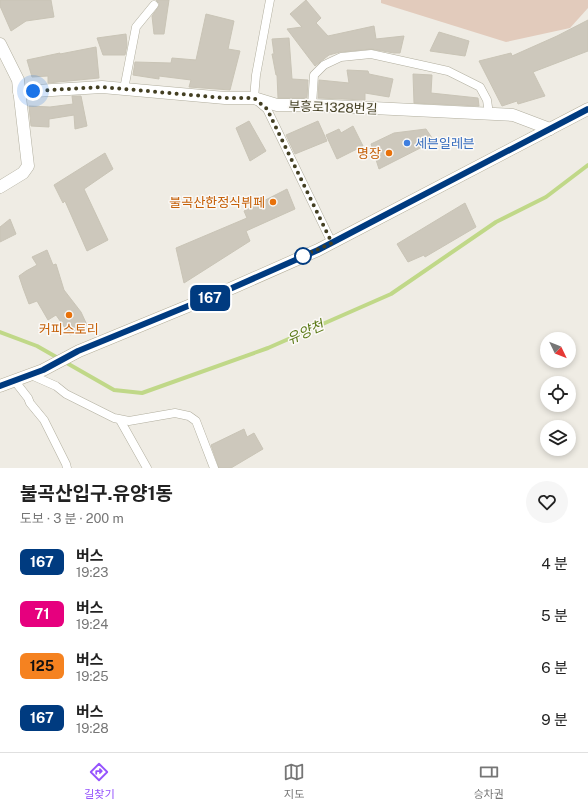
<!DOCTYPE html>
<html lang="ko">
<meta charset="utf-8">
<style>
:root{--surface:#fff;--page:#f6f6f6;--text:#222;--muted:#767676;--line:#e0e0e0;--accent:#9654fd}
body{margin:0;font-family:"Public Sans","Noto Sans KR",sans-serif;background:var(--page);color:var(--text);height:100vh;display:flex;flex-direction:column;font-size:15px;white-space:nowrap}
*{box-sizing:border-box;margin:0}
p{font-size:13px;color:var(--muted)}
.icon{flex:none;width:22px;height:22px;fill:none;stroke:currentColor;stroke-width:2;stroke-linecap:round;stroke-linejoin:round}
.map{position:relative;height:468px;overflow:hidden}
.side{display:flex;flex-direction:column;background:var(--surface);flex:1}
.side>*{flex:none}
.badge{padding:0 8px;border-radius:6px;font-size:14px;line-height:26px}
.needle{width:26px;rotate:133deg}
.buttons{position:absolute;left:540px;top:332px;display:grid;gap:8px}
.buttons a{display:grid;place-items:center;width:36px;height:36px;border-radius:50%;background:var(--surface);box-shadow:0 2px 6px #0003;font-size:20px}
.you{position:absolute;width:20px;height:20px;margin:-10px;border:3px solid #fff;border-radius:50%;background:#1a73e8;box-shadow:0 0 0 6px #1a73e833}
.map>.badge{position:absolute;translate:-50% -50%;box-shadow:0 0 0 2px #fff}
.round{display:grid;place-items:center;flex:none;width:42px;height:42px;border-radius:21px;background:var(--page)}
.overview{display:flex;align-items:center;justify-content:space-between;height:68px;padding:0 20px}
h1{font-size:19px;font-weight:700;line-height:30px}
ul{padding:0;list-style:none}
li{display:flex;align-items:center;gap:12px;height:52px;padding:0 20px}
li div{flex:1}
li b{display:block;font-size:15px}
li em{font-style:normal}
li .badge{min-width:44px;font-weight:700;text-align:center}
.tabs{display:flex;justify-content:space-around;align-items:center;height:56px;border-top:1px solid var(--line);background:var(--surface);font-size:11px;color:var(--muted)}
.tabs a{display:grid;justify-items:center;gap:2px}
.tabs .active{color:var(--accent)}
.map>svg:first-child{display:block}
</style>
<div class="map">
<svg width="588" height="468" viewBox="0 0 588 468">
<rect width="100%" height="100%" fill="#efece4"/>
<path fill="#e2cbbc" d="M381,0h207v8l-18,20 -64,14 -125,-39z"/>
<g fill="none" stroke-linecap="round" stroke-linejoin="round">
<path stroke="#c0d888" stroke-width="4" d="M0,332l37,14 77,44 28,3 126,-45 123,-54 105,-72 50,-25 42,-32"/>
</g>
<g fill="#cdc8bc" stroke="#c9c4b6">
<path d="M0,0h51l3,17 -28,4 -15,10 -11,-25z"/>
<path d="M156,0h13l-5,34h-10l-2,-18 7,-10v-3z"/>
<path d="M306,0l15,18 -5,5 12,13 46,-10 2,13 28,-3 -4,17h-6l-23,-4 -31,3 -11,3 -14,11 -28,-37 15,-2 -12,-13z"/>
<path d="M206,14l28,7 -6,28 12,2 -10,39 -41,-3 2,-7 -32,-4v3l-26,-4 2,-13 36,1 1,-5 24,2z"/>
<path d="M588,20v31l-55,21 12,24 -27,8 -1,-3 -15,5 -23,-45 32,-8 1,3 45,-20z"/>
<path d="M439,32l30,9 -4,15 -35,-5z"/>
<path d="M126,34l1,11 -2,10h-22l-6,-17z"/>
<path d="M289,38l3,41 16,1 -1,18h-29l-1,-23h-1l-4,-21h2l-2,-15z"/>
<path d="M96,47l3,31 -51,5v-7l-16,1 -5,-17 33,-7v1z"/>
<path d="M347,70l21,1 1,3 24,5 -4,18 -24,-4v7l-47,-2 1,-18 30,3z"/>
<path d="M413,74l19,1 -1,18 47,5 1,8 -65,-3z"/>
<path d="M72,96h9l6,30 -12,3 -1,-14 -25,4v8l-18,-1 -2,-20 21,1 23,-3z"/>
<path d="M249,121l17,30 -16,10 -14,-33z"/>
<path d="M318,121l9,20 -32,13 -9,-19z"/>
<path d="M353,126l10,20 -26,13 -11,-24 13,-6 2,4z"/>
<path d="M426,129l8,12 -55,28 -8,-25 23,-11z"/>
<path d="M105,153l8,16 -29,20 24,51 -21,11 -22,-50 -2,2 -9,-18z"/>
<path d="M287,189l8,20 -49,22 4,10 -66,42 -8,-35 71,-30 -3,-7z"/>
<path d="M465,203l11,24 -51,30 -1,-2 -16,7 -11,-18z"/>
<path d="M10,219l6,15 -16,8v-15z"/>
<path d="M47,250l6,15 3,-1 8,26 17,22 6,13 -17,10 -14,-20 -8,5 -11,-19 -8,3 -6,-16 -4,-12 7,-5 11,-6 -5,-8z"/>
<path d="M244,429l3,8 7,-4 9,16 -32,19h-12l-8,-23z"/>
</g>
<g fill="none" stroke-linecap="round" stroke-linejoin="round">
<defs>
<g id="service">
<path d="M270,0l-14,75 -2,23 13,11 65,134"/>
<path d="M124,89l12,-62 18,-22"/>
<path d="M312,105l2,-30 10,-10 17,-8 30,-3 77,17 32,16 7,13 2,14"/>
<path d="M31,375l25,11 10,8 48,24 15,3 46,-8 14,3 7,5 18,47"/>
<path d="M14,380l14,18 2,5 14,17 22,44 1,4"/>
<path d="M120,420l27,48"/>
</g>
<g id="minor">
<path d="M0,44l18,36 10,86 -5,7 -23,14"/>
<path d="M19,92l83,-5 123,11h29l23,7h35l201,10 37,14"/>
</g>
<path id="secondary" d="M0,386l43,-16 36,-19 153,-63 86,-38 270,-141"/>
</defs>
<use href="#service" stroke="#b1ae9e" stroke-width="9"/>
<use href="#minor" stroke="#b1ae9e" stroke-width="13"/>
<use href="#secondary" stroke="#b4ae99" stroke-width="13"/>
<use href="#service" stroke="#fff" stroke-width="8"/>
<use href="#minor" stroke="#fff" stroke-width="12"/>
<use href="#secondary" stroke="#fff" stroke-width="12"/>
</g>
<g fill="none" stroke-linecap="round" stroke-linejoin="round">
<defs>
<path id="line" d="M0,386l43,-16 35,-19 154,-63 86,-38 270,-141"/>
</defs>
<use href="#line" stroke="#fff" stroke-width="9"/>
<use href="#line" stroke="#003b80" stroke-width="6"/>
<path stroke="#433f22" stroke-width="4" stroke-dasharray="0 7.2" d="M33,91l69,-4 123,11h29l13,11 65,134 -29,13"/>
</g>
<circle fill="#3f7fe0" stroke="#fbf9f6" stroke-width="1.5" cx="407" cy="143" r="4"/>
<g fill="#e8710a" stroke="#fbf9f6" stroke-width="1.5">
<circle cx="389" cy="153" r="4"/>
<circle cx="273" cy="202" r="4"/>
<circle cx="69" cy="315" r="4"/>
</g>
<circle fill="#fff" stroke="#003b80" stroke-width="2" cx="303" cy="256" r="8"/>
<g text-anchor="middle" stroke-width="3" stroke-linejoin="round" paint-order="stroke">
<g font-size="13" fill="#433f22" stroke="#fbf9f6">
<text transform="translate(333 107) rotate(2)" y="5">부흥로1328번길</text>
</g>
<g font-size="13" fill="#366cbe" stroke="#fbf9f6" text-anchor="start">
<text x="415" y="148">세븐일레븐</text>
</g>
<g font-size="13" fill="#c56008" stroke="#fbf9f6" text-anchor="end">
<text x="381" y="158">명장</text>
<text x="265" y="207">불곡산한정식뷔페</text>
<text x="69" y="334" text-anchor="middle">커피스토리</text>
</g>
<g font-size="14" font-style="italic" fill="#5a7915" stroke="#fbf9f6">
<text transform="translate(305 332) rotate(-24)" y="5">유양천</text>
</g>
</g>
</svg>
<div class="buttons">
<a><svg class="needle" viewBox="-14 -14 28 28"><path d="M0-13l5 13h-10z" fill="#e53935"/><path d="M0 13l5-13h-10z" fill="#767676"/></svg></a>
<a><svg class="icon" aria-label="locate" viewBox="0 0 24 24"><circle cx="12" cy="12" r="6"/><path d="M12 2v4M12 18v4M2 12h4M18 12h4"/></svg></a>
<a><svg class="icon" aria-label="layers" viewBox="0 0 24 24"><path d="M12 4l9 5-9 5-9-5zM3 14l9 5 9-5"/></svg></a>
</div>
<div class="you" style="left:33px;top:91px"></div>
<b class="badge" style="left:210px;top:298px;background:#003b80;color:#fff">167</b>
</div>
<section class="side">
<div class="overview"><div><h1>불곡산입구.유양1동</h1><p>도보 · 3 분 · 200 m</p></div><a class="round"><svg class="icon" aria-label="heart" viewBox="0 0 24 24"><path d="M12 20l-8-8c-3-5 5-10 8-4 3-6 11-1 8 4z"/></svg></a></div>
<ul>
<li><span class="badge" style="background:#003b80;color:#fff">167</span><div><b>버스</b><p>19:23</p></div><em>4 분</em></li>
<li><span class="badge" style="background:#e6007e;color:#fff">71</span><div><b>버스</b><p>19:24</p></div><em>5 분</em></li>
<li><span class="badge" style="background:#f58220;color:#111">125</span><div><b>버스</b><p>19:25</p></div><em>6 분</em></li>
<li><span class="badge" style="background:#003b80;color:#fff">167</span><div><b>버스</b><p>19:28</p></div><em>9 분</em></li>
</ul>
</section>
<nav class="tabs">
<a class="active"><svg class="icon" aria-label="directions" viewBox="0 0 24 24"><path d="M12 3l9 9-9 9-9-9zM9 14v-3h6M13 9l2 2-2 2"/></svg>길찾기</a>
<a><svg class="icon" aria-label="map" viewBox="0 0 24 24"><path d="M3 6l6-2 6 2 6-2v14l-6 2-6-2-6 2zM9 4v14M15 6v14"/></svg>지도</a>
<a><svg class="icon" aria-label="tickets" viewBox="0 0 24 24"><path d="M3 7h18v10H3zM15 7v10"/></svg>승차권</a>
</nav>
